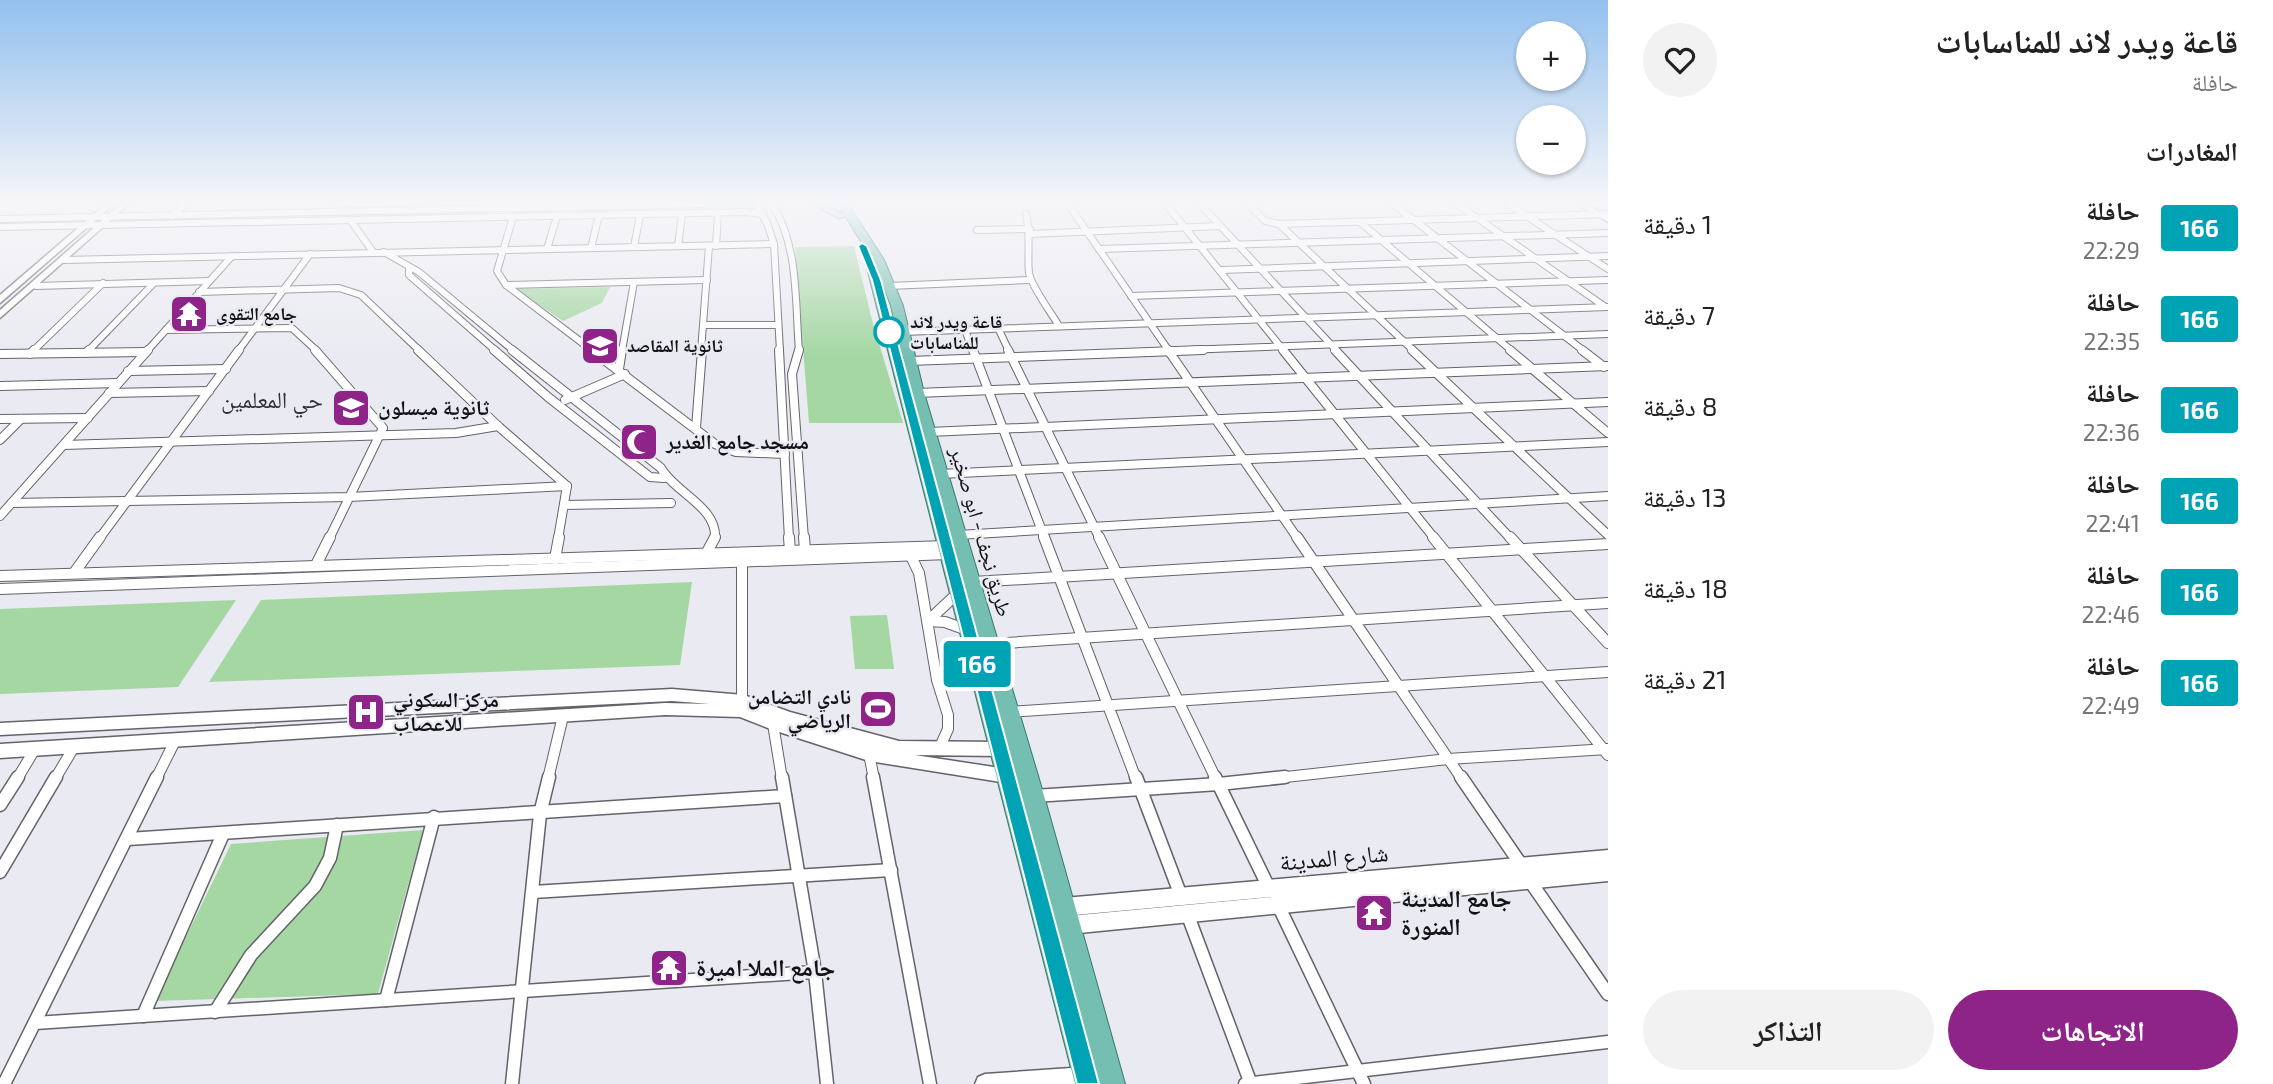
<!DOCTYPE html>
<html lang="ar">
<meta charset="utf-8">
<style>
:root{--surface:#fff;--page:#f2f2f2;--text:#222;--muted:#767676;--accent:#8e2488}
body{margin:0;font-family:"Exo 2","Noto Naskh Arabic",sans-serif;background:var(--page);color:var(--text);direction:rtl;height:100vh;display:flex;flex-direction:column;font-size:26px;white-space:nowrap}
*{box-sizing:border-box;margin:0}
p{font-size:23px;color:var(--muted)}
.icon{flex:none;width:38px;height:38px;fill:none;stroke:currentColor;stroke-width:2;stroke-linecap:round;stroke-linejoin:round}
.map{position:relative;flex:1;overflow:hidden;direction:ltr}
.details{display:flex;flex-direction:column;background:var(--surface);width:665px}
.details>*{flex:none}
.badge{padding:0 14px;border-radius:5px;font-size:24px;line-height:46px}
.fabs{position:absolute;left:1516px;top:21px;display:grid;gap:14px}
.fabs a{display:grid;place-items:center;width:70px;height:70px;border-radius:50%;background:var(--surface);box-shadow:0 2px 5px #0004;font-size:35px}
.map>.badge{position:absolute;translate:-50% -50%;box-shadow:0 0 0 4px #fff}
h2{padding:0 35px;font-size:26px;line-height:63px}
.round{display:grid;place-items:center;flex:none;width:74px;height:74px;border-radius:37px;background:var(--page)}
.head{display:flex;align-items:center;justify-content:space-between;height:119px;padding:0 35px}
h1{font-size:33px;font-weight:700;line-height:52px}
.cta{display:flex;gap:14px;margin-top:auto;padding:14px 35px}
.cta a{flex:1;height:80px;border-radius:42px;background:var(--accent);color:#fff;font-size:28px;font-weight:700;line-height:80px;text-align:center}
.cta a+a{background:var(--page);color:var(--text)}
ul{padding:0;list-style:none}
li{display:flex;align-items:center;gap:21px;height:91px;padding:0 35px}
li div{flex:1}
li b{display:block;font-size:26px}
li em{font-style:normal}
li .badge{min-width:77px;font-weight:700;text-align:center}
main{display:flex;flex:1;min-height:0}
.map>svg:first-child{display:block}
</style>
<main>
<section class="details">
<div class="head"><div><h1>قاعة ويدر لاند للمناسابات</h1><p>حافلة</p></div><a class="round"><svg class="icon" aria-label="heart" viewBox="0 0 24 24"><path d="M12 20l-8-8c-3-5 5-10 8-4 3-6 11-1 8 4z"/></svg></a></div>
<h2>المغادرات</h2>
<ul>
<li><span class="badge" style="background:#00a3b4;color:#fff">166</span><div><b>حافلة</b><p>22:29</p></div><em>1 دقيقة</em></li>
<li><span class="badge" style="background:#00a3b4;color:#fff">166</span><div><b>حافلة</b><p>22:35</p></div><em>7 دقيقة</em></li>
<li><span class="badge" style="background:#00a3b4;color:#fff">166</span><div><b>حافلة</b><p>22:36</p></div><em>8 دقيقة</em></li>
<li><span class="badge" style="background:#00a3b4;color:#fff">166</span><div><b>حافلة</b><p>22:41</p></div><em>13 دقيقة</em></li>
<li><span class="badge" style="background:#00a3b4;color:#fff">166</span><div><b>حافلة</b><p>22:46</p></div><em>18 دقيقة</em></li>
<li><span class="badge" style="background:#00a3b4;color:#fff">166</span><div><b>حافلة</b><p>22:49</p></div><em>21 دقيقة</em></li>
</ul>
<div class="cta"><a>الاتجاهات</a><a>التذاكر</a></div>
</section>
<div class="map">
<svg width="1608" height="1084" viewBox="0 0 1608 1084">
<rect width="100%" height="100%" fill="#eaeaf2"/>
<g fill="#a5d7a3">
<path d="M753,204l3,7 -172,2 1,-3z"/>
<path d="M854,246l18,74 31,103h-94l-14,-176z"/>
<path d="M610,287l-8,16 -39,18 -47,-32z"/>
<path d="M692,582l-12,83 -471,17 52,-82z"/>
<path d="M236,600l-58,87 -178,7v-85z"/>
<path d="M887,615l7,54h-39l-5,-53z"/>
<path d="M423,830l-45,164 -223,7 76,-157z"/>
</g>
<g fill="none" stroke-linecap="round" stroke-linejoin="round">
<defs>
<g id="minor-far3">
<path d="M756,204l11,19 7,21 6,107"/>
<path d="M772,204c27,42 23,98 27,147"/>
<path d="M1068,204l101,147"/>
<path d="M1166,204l118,147"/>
<path d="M1200,204l137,147"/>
<path d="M1248,204l17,17 14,3 329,-10"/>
<path d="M1393,204l191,147"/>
<path d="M1457,204l147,102"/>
<path d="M1508,204l100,65"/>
<path d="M1026,214c5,20 1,39 3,59 2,13 23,41 30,53"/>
<path d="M172,216l13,-12"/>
<path d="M513,217l-16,54 9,14 87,66"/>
<path d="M0,219l703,-15"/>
<path d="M351,221l22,31"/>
<path d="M1360,222l152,129"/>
<path d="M1279,224l135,127"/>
<path d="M0,227l746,-15 17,2"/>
<path d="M977,230l53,-1"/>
<path d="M1029,234l191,-8"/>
<path d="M678,246l4,-32"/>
<path d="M716,246l2,-33"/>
<path d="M634,247l6,-32"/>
<path d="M591,248l8,-33"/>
<path d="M547,249l10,-33 4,-1"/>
<path d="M1099,249l509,-16"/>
<path d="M384,252l35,20 95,79"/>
<path d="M64,260l710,-16"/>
<path d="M409,269v6l87,76"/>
<path d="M1221,270l387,-14"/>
<path d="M506,285l201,-5"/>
<path d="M36,286l173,-5"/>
<path d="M889,286l141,-6"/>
<path d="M199,292l140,-4 22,7 59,56"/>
<path d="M1131,296l477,-16"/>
<path d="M704,325h74"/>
<path d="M998,328l11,23"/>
<path d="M166,330l126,-2 25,23"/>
<path d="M965,330l8,21"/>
<path d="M902,332l706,-25"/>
<path d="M33,351l70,-68"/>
<path d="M88,351l66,-68"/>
<path d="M147,351l85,-95"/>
<path d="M238,351l72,-97"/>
<path d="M622,351l12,-69"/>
<path d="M701,351l8,-105"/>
<path d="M1157,351l451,-17"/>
</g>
<g id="minor-far2">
<path d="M315,350l68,78 -54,111"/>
<path d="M418,350l80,76 69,60 -9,53"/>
<path d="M494,350l54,47 102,80 14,1"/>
<path d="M512,350l149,118c14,25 57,39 54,71"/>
<path d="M591,350l124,94 21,8 49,2"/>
<path d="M779,350l10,189"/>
<path d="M799,350l-7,24 12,165"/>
<path d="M973,350l72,189"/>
<path d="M1008,350l92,189"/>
<path d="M1168,350l130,189"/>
<path d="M1283,350l152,189"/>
<path d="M1335,350l176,189"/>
<path d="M1412,350l196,185"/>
<path d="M1510,350l98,83"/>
<path d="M1582,350l22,17"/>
<path d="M86,353l3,-3"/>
<path d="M0,354l146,-2"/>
<path d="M30,354l4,-4"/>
<path d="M909,361l294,-11"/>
<path d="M619,369l3,-19"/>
<path d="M128,371l98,-2"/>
<path d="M0,386l118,-3"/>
<path d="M109,393l100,-2"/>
<path d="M917,393l691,-27"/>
<path d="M565,400l60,-26"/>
<path d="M0,419l88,-1"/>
<path d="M696,428l6,-78"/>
<path d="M929,432l679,-30"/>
<path d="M0,440l21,-21"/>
<path d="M64,445l392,-12 42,-7"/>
<path d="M939,474l669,-32"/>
<path d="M12,503l337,-6 218,-11"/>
<path d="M564,505l107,-2"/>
<path d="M0,516l148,-166"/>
<path d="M958,535l650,-39"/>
<path d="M99,539l140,-189"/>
</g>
<g id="minor-far1">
<path d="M789,537l1,15"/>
<path d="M804,537l1,14"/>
<path d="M1044,537l92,242"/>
<path d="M1099,537l117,242"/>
<path d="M1297,537l165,242"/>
<path d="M1433,537l175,218"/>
<path d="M1510,537l98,106"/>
<path d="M909,552l10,21 18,107 11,35v14l-9,20"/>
<path d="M705,556l10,-19"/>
<path d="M555,559l4,-22"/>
<path d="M742,562v144"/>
<path d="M316,565l14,-28"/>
<path d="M74,573l26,-36"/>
<path d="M0,576l947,-30"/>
<path d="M973,582l635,-38"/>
<path d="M0,589l949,-35"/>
<path d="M928,621l17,1 22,8"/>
<path d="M928,621l31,-29"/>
<path d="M991,644l617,-41"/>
<path d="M1009,712l599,-40"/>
<path d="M773,724l9,55"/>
<path d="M869,754l5,25"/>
<path d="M17,779l18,-30"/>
<path d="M55,779l19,-32"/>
<path d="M156,779l19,-38"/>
<path d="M548,779l15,-63"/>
<path d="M1268,779l180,-20 160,-10"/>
</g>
<g id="minor">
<path d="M782,777l33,195 12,112"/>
<path d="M873,777l57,307"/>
<path d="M1136,777l45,119"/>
<path d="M1215,777l54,111"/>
<path d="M1461,777l61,89"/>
<path d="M1034,796l185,-12 66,-7"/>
<path d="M0,805l18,-28"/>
<path d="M128,839l657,-43"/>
<path d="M0,872l56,-95"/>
<path d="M1530,881l78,113"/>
<path d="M533,892l358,-22"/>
<path d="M1278,905l86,179"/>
<path d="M1187,913l64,171"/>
<path d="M386,1000l48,-183"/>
<path d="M215,1012l36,-57 64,-69 15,-28 7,-33"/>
<path d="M143,1016l80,-182"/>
<path d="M35,1023l780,-51"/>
<path d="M4,1084l153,-307"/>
<path d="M512,1084l28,-270 9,-37"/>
<path d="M1245,1084l363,-42"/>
</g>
<path id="tertiary" d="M1577,204h9l22,13v5z"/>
<g id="secondary">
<path d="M106,204h8l-114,99v-8z"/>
<path d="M121,204h8l-129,114v-8z"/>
<path d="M672,689l72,6 46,17 109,29 100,1 5,2 3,5 -3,5 -5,2 -84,-1 92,14 6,2 2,5 -2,5 -6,2 -138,-22 -96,-31 -33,-13 -75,-2 -665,43v-14l665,-41 45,1 -38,-3 -672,34v-12z"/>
<path d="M1608,850v31l-539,53 -6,-3 -3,-6 3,-6 6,-3 266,-25 -271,25 -6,-3 -3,-6 3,-6 6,-3z"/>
<path d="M1086,1067l7,3 3,7 -3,7h-118l3,-7 7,-3z"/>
</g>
<path id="primary" d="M812,204h11l23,12 -7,2z"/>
<path id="trunk" d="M838,204h10l36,56 19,46 21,87 120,403 81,288h-50l-208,-816 5,-3 4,1zM879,274l12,32 15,66z"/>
</defs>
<use href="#minor-far3" stroke="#63636a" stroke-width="8"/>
<use href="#minor-far2" stroke="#63636a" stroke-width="10"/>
<use href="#minor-far1" stroke="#63636a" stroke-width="12"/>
<use href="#minor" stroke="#63636a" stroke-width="15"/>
<use href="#tertiary" stroke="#63636a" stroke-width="3"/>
<use href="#secondary" stroke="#63636a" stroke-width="3"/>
<use href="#primary" stroke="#3b786e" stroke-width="3"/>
<use href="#trunk" stroke="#3b786e" stroke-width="2"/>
<use href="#minor-far3" stroke="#fff" stroke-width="6"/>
<use href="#minor-far2" stroke="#fff" stroke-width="8"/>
<use href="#minor-far1" stroke="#fff" stroke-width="10"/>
<use href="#minor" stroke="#fff" stroke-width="12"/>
<use href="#tertiary" fill="#fff" fill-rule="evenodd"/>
<use href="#secondary" fill="#fff" fill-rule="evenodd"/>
<use href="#primary" fill="#97cfc5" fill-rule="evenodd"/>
<use href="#trunk" fill="#74bfb2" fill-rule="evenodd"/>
</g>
<linearGradient id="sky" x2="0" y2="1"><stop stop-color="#93c0ee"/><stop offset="0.57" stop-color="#f6f6f9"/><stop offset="1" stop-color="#f6f6f9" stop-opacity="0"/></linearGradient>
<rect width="1608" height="356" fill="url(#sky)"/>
<path fill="#00a3b4" stroke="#fff" stroke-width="2" d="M862,243l5,3 14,34 218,804h-22l-205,-804 -14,-34z"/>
<defs>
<symbol id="temple-square" viewBox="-11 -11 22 22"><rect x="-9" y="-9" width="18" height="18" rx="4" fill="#8e2488" stroke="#eaeaf2"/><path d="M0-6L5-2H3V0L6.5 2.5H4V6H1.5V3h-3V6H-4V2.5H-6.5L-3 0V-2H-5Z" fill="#fff"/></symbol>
<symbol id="school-square" viewBox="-11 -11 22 22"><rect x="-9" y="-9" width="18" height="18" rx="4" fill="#8e2488" stroke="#eaeaf2"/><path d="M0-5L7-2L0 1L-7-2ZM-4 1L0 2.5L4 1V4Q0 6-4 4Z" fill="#fff"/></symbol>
<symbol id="mosque-square" viewBox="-11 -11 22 22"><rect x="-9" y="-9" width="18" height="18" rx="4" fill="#8e2488" stroke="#eaeaf2"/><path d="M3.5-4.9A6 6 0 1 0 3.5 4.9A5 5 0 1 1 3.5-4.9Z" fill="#fff"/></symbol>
<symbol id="stadium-square" viewBox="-11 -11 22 22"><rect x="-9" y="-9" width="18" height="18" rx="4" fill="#8e2488" stroke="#eaeaf2"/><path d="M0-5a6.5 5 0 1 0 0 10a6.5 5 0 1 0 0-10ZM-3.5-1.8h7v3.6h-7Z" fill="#fff"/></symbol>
<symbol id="hospital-square" viewBox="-11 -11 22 22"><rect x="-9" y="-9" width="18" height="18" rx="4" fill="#8e2488" stroke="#eaeaf2"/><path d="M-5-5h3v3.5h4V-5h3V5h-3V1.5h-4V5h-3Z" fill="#fff"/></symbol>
</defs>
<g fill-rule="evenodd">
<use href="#temple-square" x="167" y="292" width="44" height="44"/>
<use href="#school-square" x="578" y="324" width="44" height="44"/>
<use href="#school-square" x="329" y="386" width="44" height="44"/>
<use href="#mosque-square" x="617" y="420" width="44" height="44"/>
<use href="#stadium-square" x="856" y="687" width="44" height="44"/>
<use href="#hospital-square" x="344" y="690" width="44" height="44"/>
<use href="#temple-square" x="1352" y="891" width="44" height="44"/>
<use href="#temple-square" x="647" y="946" width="44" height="44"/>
</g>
<circle fill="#fff" stroke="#00a3b4" stroke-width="3.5" cx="889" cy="332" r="14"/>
<g text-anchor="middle" stroke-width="5" stroke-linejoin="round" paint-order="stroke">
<g font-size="18" font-weight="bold" fill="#131316" stroke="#eaeaf2" text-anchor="start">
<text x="216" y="320">جامع التقوى</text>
<text x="627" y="352">ثانوية المقاصد</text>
</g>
<g font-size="18" font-weight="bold" fill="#131316" stroke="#eaeaf2" text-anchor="start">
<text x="910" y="328">قاعة ويدر لاند<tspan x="910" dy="21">للمناسابات</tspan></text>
</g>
<g font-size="21" font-weight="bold" fill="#131316" stroke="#eaeaf2" text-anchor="start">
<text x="378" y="415">ثانوية ميسلون</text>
<text x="666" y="449">مسجد جامع الغدير</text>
<text x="851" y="704" text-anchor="end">نادي التضامن<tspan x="851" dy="24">الرياضي</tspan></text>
<text x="393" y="707">مركز السكوني<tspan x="393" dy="24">للاعصاب</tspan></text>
</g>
<g font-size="21" fill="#131316" stroke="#eaeaf2">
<text transform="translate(981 532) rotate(74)" y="7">طريق نجف - ابو صخير</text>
</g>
<g font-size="23" fill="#303036" stroke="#eaeaf2">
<text x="272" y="408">حي المعلمین</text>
</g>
<g font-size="24" fill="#131316" stroke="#eaeaf2">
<text transform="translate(1334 858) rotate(-5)" y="8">شارع المدينة</text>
</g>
<g font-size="24" font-weight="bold" fill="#131316" stroke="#eaeaf2" text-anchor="start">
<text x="1401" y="907">جامع المدينة<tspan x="1401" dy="28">المنورة</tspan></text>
<text x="696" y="976">جامع الملا اميرة</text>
</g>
</g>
</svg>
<div class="fabs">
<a>+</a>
<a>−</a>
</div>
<b class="badge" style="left:977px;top:664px;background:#00a3b4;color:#fff">166</b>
</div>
</main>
